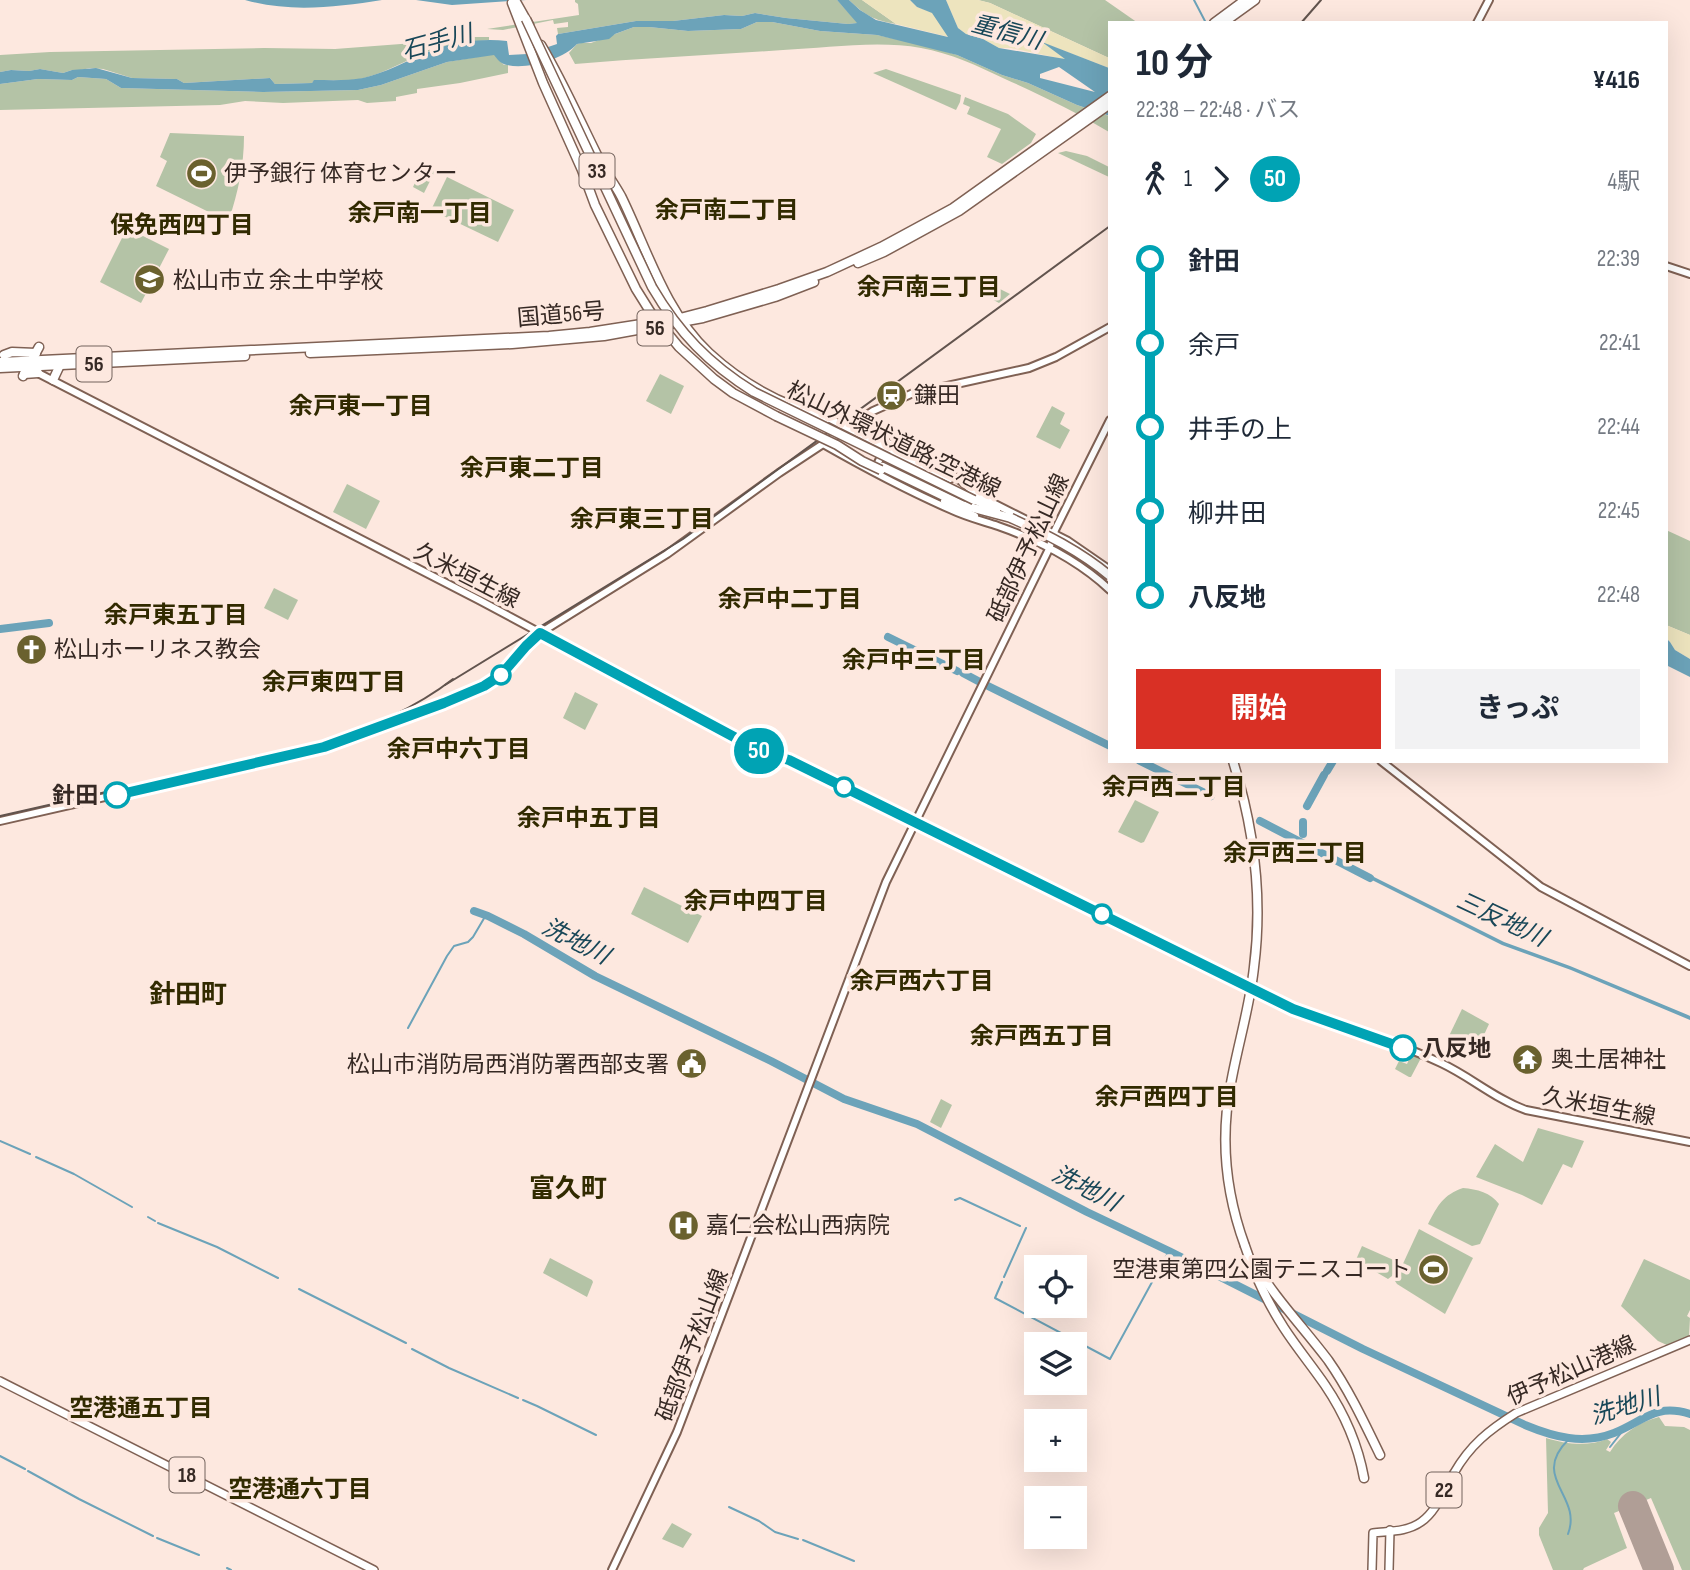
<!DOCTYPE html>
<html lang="ja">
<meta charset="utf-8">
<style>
:root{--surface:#fff;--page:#f2f2f3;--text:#1f2937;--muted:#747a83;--accent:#d93025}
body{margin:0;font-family:"Sofia Sans Condensed","Noto Sans JP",sans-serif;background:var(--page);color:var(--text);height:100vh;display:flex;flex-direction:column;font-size:26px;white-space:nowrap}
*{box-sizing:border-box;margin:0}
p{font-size:23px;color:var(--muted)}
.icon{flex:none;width:38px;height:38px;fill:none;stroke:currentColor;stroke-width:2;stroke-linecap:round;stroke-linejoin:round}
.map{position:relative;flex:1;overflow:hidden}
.drawer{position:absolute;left:1108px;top:21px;width:560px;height:742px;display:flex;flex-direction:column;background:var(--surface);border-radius:0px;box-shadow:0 7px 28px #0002}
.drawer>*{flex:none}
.badge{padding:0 14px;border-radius:23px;font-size:24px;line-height:46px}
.controls{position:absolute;left:1024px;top:1255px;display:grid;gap:14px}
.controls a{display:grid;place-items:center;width:63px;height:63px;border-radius:0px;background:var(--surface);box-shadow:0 7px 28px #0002;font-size:35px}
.map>.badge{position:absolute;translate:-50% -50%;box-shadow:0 0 0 4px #fff}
.legs{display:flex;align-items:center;gap:10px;height:77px;padding:0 28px;font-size:23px}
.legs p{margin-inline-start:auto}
.head{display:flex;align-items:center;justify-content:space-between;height:119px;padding:0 28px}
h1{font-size:38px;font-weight:700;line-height:52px}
.button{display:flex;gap:14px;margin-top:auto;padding:14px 28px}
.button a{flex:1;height:80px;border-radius:0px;background:var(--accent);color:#fff;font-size:28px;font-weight:700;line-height:80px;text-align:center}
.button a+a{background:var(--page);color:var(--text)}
ul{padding:0 28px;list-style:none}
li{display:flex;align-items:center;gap:24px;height:84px;font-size:26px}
li i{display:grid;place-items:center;width:10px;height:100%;margin:0 9px;background:currentColor}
li i::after{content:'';width:18px;height:18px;margin:-9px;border:5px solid;border-radius:50%;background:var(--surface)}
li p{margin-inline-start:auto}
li:first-child i{background:linear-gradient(#0000 50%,currentColor 0)}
li:last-child i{background:linear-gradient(currentColor 50%,#0000 0)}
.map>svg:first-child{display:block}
</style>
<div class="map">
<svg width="1690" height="1570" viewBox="0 0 1690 1570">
<rect width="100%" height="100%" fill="#fde8df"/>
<g fill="#b4c3a6">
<path d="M575,0h262l21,23 -10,1 -62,-6 -31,-5 -13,3 -18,-1 -51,6h-37l-78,13 -1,-6 11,-1v-5l-14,2 -1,-4 -50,10 -16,-1 92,-14 -1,-11 -3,-2z"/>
<path d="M849,0h13l34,24c-23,-4 -30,-8 -47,-24z"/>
<path d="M978,0h127l33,23h-28l-1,35 -119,-55z"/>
<path d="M757,22h15l48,9 57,4 51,11 29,9 45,20 26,8 49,22 32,11v16c-33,-20 -68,-37 -104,-53 -27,-13 -55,-26 -84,-31 -43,-8 -95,0 -138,2 -70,5 -139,8 -208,14l-6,-11 8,-9 4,-1h10l43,-16h15l39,4 53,-2z"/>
<path d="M472,33l1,4h16v3c-20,2 -41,4 -59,11 -22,8 -43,21 -66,27 -16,4 -33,2 -49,2l-3,3 -37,1 -5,-6 -86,5 -7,-4 -45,-1 -29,-9 -13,-1 -14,3 -4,-1 -9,3 -23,-4 -11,2 -18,-1 -11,2v-17l50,-3 214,-4 71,1 79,-6z"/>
<path d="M494,54l10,11h4v8l-48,10 -43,6v4l-21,4v4l-29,2 -9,-3 -75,3 -38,-2 -25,4 -220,5v-26l38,-5 34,1 6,-3 28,2 15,9 142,4 95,-2 23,-5 66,-23z"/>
<path d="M886,69l75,26 -1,7 -4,8 -83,-37z"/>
<path d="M965,97l43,17 28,20 -5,9 -29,21 -15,-7 14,-28 -34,-15 3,-7 -7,-3z"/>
<path d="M170,133l74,3c0,30 -6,56 -15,84l-8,-2 -65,-32 11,-25 -7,-4z"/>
<path d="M1066,151l21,5 22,11v10l-51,-24z"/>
<path d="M423,166l12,5 -11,22 -11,-6z"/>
<path d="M447,177l67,33 -16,32 -67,-32z"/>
<path d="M127,228l42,21 -28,54 -41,-21z"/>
<path d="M994,286l16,8 -11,9 -11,-6z"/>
<path d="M660,374l24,12 -13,28 -25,-13z"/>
<path d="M1052,406l13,7 -5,11 10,6 -10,19 -24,-12z"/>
<path d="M347,484l33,17 -14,28 -33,-17z"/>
<path d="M1666,530l24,11v94l-24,-10z"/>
<path d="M274,588l24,12 -10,20 -24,-12z"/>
<path d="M575,692l23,12 -13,26 -22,-12z"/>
<path d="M1135,800l24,12 -15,30 -3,1 -23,-11z"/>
<path d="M644,887l58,29 -14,27 -57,-29z"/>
<path d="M1462,1009l27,15 -13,28 -28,-14z"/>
<path d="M1412,1053l9,5 -10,19h-2l-14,-8 4,-8 8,3z"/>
<path d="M941,1099l11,6 -11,23 -11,-6z"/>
<path d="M1538,1128l46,13 -12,27 -9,-4 -21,41 -20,-10 -46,-18 19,-33 28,18z"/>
<path d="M1463,1188c14,1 28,5 36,16l-19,40 -8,2 -44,-22c10,-19 15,-29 35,-36z"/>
<path d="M1419,1229l54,29 -28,56 -48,-30 -2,-3z"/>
<path d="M1362,1246l36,16 -6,14 -4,3 -12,-7 -21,-10z"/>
<path d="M550,1258l42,22 1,2 -6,15 -44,-24z"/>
<path d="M1644,1259l46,21v30l-3,6 3,2 -1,19 -20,9 -11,-5 -37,-35z"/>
<path d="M1659,1417l6,9 19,1 6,3v140h-8l-31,-72 -37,15 13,35 -43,20 -1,2h-30l-14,-35v-7l9,-15 -2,-75c19,6 42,9 61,1l4,3 -5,8 4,2c11,-18 29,-30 49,-35z"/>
<path d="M672,1523l20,11 -9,14 -21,-9z"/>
</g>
<g fill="#ede4be">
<path d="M862,0h48l7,7 15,5 17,25 -53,-13z"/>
<path d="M946,0h32l12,3 119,55v10l-63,-24 21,16 -56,-12h-12l-16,-9 -17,-5 -8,-6z"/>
<path d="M1666,625l24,10v24l-15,-9 -5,-8 -4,-4z"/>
</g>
<g fill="#6ca3b9" fill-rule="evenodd">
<path d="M245,0h137c-45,7 -92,13 -137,0z"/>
<path d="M416,0h110l-74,5z"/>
<path d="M837,0h12l11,10 16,10 72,17 -16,-24 -15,-6 -7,-7h36l12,28 8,6 17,5 16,9 66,11 -23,-17 67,26 1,48 -33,-11 -49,-22 -26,-8 -45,-20 -80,-20 -57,-4 -48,-9h-15l-16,7 -53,2 -39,-4h-15l-19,7 -6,5 -32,5c-13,15 -50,26 -70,21 -6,-1 -10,-6 -13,-10l-47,7 -66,23 -23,5 -95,2 -142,-4 -15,-9 -28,-2 -6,3 -34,-1 -38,5v-12l11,-2 18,1 11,-2 23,4 9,-3 24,-2 36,10 45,1 7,4 86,-5 5,6 37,-1 2,-3c16,0 33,1 49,-2 22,-5 44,-17 65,-26 23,-10 54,-14 79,-11l2,14 18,-1 30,-10 -1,-8 2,-2 78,-13h37l51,-6 18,1 13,-3 31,5 62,6 9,-1zM1059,67l36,25 -55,-14v-4z"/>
<path d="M1666,638l4,4 5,8 15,9v18l-24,-12z"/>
<path d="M1364,872l140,70 66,24 118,49 2,1v4l-119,-50 -69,-25 -138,-69z"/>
</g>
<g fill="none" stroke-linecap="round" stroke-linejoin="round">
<g stroke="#6ca3b9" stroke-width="2">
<path d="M1194,0l12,23"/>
<path d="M408,1028l39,-72 7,-10 14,-4 5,-5 13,-22"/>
<path d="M0,1141l30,13"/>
<path d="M36,1157l38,17 58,33"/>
<path d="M955,1200l5,-2 60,28"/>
<path d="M148,1217l7,4"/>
<path d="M158,1223l59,24 61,31"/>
<path d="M1004,1277l22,-49"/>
<path d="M1002,1282l-7,16 115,61 59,-108"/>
<path d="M299,1289l107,54"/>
<path d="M412,1349l37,19 69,30"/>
<path d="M523,1400l14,6 59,29"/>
<path d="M1610,1447l15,-19"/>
<path d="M0,1456l25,13"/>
<path d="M28,1471l51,28 74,37"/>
<path d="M729,1507l30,14 16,11 23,7"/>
<path d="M1568,1534c15,-39 -39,-56 1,-95"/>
<path d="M157,1538l42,17"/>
<path d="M803,1540l51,21"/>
<path d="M227,1568l4,2"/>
</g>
<g stroke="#6ca3b9" stroke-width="8">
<path d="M0,629l49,-6"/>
<path d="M888,637l69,34"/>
<path d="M963,673l15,8"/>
<path d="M988,686l122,60"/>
<path d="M1140,761l71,35"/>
<path d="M1327,771l6,-10"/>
<path d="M1307,806l17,-31"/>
<path d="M1260,821l110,57"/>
<path d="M1303,822v12"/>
<path d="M474,911l14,5 36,18 71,42 176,85 73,38 73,25 170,88 82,39 194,98 162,76c29,12 58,20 89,8 30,-12 41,-30 76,-19"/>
</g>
<path stroke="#b09e96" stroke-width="30" d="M1633,1506l26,64"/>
<defs>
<g id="secondary">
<path d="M1477,23l12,-23"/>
<path d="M1666,266l24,8"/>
<path d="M36,372l443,228 285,153 25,7 504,249c49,16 101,32 148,54 30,14 54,36 85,47l164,32"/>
<path d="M859,420l13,15 70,34 19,12 16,14 91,46 42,29"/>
<path d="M823,444c42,24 85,47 129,66 15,7 31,11 46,16 40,14 81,35 112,64"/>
<path d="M892,450l58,29"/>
<path d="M876,467l9,-19"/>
<path d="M944,501l31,15"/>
<path d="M1381,761l160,126 149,79"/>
<path d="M0,821l324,-74 120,-44 40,-17 17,-11 25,-29 14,-13 127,-79 112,-81 94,-62 38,-17 118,-26 27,-11 54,-30"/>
<path d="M612,1570l65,-138 209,-550 163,-333 6,-19 55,-110"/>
</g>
<g id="primary">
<path d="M0,1381l374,189"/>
<path d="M1372,1570l1,-37c16,-2 34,-1 48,-11 16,-11 23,-33 33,-49 16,-28 35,-43 62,-60l174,-73"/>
<path d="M1389,1570l1,-40"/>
</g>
<g id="highway">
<path d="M515,0l14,25"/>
<path d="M512,3l31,80 39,87 13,35 41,84 15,24 28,34 35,32 19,14 43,23"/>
<path d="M1214,23l31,-23"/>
<path d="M1223,23l32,-23"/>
<path d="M541,45c22,37 39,76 58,114 6,13 15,24 22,37 26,53 44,116 88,157 24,22 55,42 86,54 11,4 24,8 35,12"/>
<path d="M858,263l26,-11 75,-41 151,-107"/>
<path d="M310,353l202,-9 92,-8 99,-18 72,-21 39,-15"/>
<path d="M4,355l8,-3 24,1"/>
<path d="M0,362l549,-26 41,-4 90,-14 27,-7 72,-22 48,-17 54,-25 72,-39 157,-112"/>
<path d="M0,368l245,-12"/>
<path d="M24,374l14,-1"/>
<path d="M23,376l16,-29"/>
<path d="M53,380l7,-15"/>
<path d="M892,454l45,24"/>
<path d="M883,467l79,38 49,13"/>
<path d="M970,497l26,13"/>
<path d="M1245,1246c10,30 22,56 39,82 13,20 28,38 41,57 19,28 33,60 39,93"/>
<path d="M1253,1261c21,36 50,66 75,99 21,30 36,62 52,95"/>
</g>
</defs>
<use href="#secondary" stroke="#7f6154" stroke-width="10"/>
<use href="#primary" stroke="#7f6154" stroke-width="10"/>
<use href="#highway" stroke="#7f6154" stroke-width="11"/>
<use href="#secondary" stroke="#fff" stroke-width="6"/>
<use href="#primary" stroke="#fff" stroke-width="7"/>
<use href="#highway" stroke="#fff" stroke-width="8"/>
<g stroke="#62544e" stroke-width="2">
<path d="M1301,23l20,-23"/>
<path d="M445,685l238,-146 427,-313"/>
<path d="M0,816l313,-71c49,-14 99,-34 140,-66"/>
</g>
<defs>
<path id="secondary-bridge" d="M830,419l62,31"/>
<g id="highway-bridge">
<path d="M526,19l126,268c27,46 57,77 102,105l220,108"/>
<path d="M776,416l61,29 25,16 19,9"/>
<path d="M1011,518c35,16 69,33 99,58"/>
<path d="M1233,761c21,67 30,136 21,206 -4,39 -16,77 -23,116 -11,55 -5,111 14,163"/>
</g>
</defs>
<use href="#secondary-bridge" stroke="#7f6154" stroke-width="10" stroke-linecap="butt"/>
<use href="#highway-bridge" stroke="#7f6154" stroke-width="11" stroke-linecap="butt"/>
<use href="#secondary-bridge" stroke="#fff" stroke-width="6"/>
<use href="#highway-bridge" stroke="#fff" stroke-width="8"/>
</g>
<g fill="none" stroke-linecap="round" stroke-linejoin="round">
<defs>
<path id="line-1" d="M117,795l207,-48 120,-44 40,-17 17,-11 25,-29 14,-13 224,120 25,7 504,249 110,39"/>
</defs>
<use href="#line-1" stroke="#fff" stroke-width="16"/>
<use href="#line-1" stroke="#00a3b4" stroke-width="10"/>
</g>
<defs>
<symbol id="stadium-disc" viewBox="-11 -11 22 22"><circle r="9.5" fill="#6a612e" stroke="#fde8df"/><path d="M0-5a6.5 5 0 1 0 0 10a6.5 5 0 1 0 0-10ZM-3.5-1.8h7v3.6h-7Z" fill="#fff"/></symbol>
<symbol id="school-disc" viewBox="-11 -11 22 22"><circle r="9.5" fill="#6a612e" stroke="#fde8df"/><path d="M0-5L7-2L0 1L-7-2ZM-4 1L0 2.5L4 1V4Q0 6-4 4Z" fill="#fff"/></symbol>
<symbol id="station-disc" viewBox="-11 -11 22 22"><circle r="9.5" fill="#6a612e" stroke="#fde8df"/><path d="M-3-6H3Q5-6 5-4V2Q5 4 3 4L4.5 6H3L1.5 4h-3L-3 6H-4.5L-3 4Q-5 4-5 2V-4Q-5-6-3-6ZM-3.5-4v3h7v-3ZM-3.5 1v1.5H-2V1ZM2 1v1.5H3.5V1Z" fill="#fff"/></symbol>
<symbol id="church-disc" viewBox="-11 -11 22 22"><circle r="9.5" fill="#6a612e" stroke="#fde8df"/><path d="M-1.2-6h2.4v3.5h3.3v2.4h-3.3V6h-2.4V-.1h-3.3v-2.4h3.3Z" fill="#fff"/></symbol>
<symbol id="temple-disc" viewBox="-11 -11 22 22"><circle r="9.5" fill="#6a612e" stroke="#fde8df"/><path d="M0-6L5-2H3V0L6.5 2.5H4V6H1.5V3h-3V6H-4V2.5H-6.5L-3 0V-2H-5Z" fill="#fff"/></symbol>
<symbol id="civic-disc" viewBox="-11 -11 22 22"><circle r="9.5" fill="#6a612e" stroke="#fde8df"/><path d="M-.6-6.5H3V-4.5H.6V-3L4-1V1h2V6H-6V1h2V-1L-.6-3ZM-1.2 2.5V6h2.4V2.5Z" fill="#fff"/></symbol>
<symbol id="hospital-disc" viewBox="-11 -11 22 22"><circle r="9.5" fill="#6a612e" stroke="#fde8df"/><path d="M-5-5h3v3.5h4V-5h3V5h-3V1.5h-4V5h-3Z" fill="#fff"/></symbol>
</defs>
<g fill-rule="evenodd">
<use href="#stadium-disc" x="184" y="156" width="35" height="35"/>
<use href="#school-disc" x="132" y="262" width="35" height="35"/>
<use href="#station-disc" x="874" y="378" width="35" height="35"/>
<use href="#church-disc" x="14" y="632" width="35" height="35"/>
<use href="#temple-disc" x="1510" y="1042" width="35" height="35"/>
<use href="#civic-disc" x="674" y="1046" width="35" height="35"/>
<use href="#hospital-disc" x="666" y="1208" width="35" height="35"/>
<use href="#stadium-disc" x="1416" y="1252" width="35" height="35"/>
</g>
<g fill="#fff" stroke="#00a3b4" stroke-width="3.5">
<circle cx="501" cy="675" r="9"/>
<circle cx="844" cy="787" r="9"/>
<circle cx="117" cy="795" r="12"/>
<circle cx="1102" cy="914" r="9"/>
<circle cx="1403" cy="1048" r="12"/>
</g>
<g text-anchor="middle" stroke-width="7" stroke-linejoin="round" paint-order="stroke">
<g fill="#fde8df" stroke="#72625c" stroke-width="2">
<rect x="579.5" y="153.5" width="35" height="35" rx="5"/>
<rect x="637.5" y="310.5" width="35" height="35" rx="5"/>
<rect x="76.5" y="346.5" width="35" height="35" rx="5"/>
<rect x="169.5" y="1457.5" width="35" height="35" rx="5"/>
<rect x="1426.5" y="1472.5" width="35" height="35" rx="5"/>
</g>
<g font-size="21" font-weight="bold" fill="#362924">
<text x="597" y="178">33</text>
<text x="655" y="335">56</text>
<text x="94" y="371">56</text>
<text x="187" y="1482">18</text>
<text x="1444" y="1497">22</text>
</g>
<g font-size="23" fill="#362924" stroke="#fde8df" text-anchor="start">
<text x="224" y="181">伊予銀行 体育センター</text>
<text x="173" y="288">松山市立 余土中学校</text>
<text x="914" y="403">鎌田</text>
<text x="54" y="657">松山ホーリネス教会</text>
<text x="1551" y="1067">奥土居神社</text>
<text x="669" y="1072" text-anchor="end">松山市消防局西消防署西部支署</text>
<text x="706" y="1233">嘉仁会松山西病院</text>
<text x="1411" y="1277" text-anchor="end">空港東第四公園テニスコート</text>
</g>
<g font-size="23" fill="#362924" stroke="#fde8df">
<text transform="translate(561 314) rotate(-5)" y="8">国道56号</text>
<text transform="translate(894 439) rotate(26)" y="8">松山外環状道路;空港線</text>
<text transform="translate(1028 548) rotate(-65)" y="8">砥部伊予松山線</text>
<text transform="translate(467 575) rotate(27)" y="8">久米垣生線</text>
<text transform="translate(1599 1106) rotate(11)" y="8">久米垣生線</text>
<text transform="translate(692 1345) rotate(-69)" y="8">砥部伊予松山線</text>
<text transform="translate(1571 1370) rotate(-24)" y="8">伊予松山港線</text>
</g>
<g font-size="23" font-weight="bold" fill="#362924" stroke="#fde8df" text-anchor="end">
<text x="98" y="803">針田</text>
<text x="1422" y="1056" text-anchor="start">八反地</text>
</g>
<g font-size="24" font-style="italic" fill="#184758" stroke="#fde8df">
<text transform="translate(1007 32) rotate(15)" y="8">重信川</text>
<text transform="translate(437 42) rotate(-15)" y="8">石手川</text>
<text transform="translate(1502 919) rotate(25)" y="8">三反地川</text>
<text transform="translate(576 941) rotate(27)" y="8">洗地川</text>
<text transform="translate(1086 1188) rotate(27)" y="8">洗地川</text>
<text transform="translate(1625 1406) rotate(-17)" y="8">洗地川</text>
</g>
<g font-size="24" font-weight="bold" fill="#312a00" stroke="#fde8df">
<text x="727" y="218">余戸南二丁目</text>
<text x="420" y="221">余戸南一丁目</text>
<text x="182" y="233">保免西四丁目</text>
<text x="929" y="295">余戸南三丁目</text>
<text x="361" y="414">余戸東一丁目</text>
<text x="532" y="476">余戸東二丁目</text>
<text x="642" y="527">余戸東三丁目</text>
<text x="790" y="607">余戸中二丁目</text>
<text x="176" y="623">余戸東五丁目</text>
<text x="914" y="668">余戸中三丁目</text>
<text x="334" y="690">余戸東四丁目</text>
<text x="459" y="757">余戸中六丁目</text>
<text x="1174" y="795">余戸西二丁目</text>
<text x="589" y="826">余戸中五丁目</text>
<text x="1295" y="861">余戸西三丁目</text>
<text x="756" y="909">余戸中四丁目</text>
<text x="922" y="989">余戸西六丁目</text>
<text x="1042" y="1044">余戸西五丁目</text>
<text x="1167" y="1105">余戸西四丁目</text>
<text x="141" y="1416">空港通五丁目</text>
<text x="300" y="1497">空港通六丁目</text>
</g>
<g font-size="26" font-weight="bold" fill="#312a00" stroke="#fde8df">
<text x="188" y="1003">針田町</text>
<text x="568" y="1197">富久町</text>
</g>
</g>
</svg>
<div class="controls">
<a><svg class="icon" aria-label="locate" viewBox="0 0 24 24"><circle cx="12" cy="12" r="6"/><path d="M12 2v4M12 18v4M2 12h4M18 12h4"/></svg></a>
<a><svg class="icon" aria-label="layers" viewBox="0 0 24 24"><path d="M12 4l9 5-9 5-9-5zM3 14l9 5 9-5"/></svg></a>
<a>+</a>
<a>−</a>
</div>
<b class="badge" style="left:759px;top:751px;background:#00a3b4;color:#fff">50</b>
<section class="drawer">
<div class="head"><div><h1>10 分</h1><p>22:38 – 22:48 · バス</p></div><b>¥416</b></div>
<div class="legs"><svg class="icon" aria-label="walk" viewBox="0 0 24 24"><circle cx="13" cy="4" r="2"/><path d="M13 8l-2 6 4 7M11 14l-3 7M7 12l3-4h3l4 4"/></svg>1<svg class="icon" aria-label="forward" viewBox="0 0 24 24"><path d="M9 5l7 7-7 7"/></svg><b class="badge" style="background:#00a3b4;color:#fff">50</b><p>4駅</p></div>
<ul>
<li><i style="color:#00a3b4"></i><b>針田</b><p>22:39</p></li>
<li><i style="color:#00a3b4"></i><span>余戸</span><p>22:41</p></li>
<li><i style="color:#00a3b4"></i><span>井手の上</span><p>22:44</p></li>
<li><i style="color:#00a3b4"></i><span>柳井田</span><p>22:45</p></li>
<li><i style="color:#00a3b4"></i><b>八反地</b><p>22:48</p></li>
</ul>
<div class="button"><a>開始</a><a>きっぷ</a></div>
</section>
</div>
